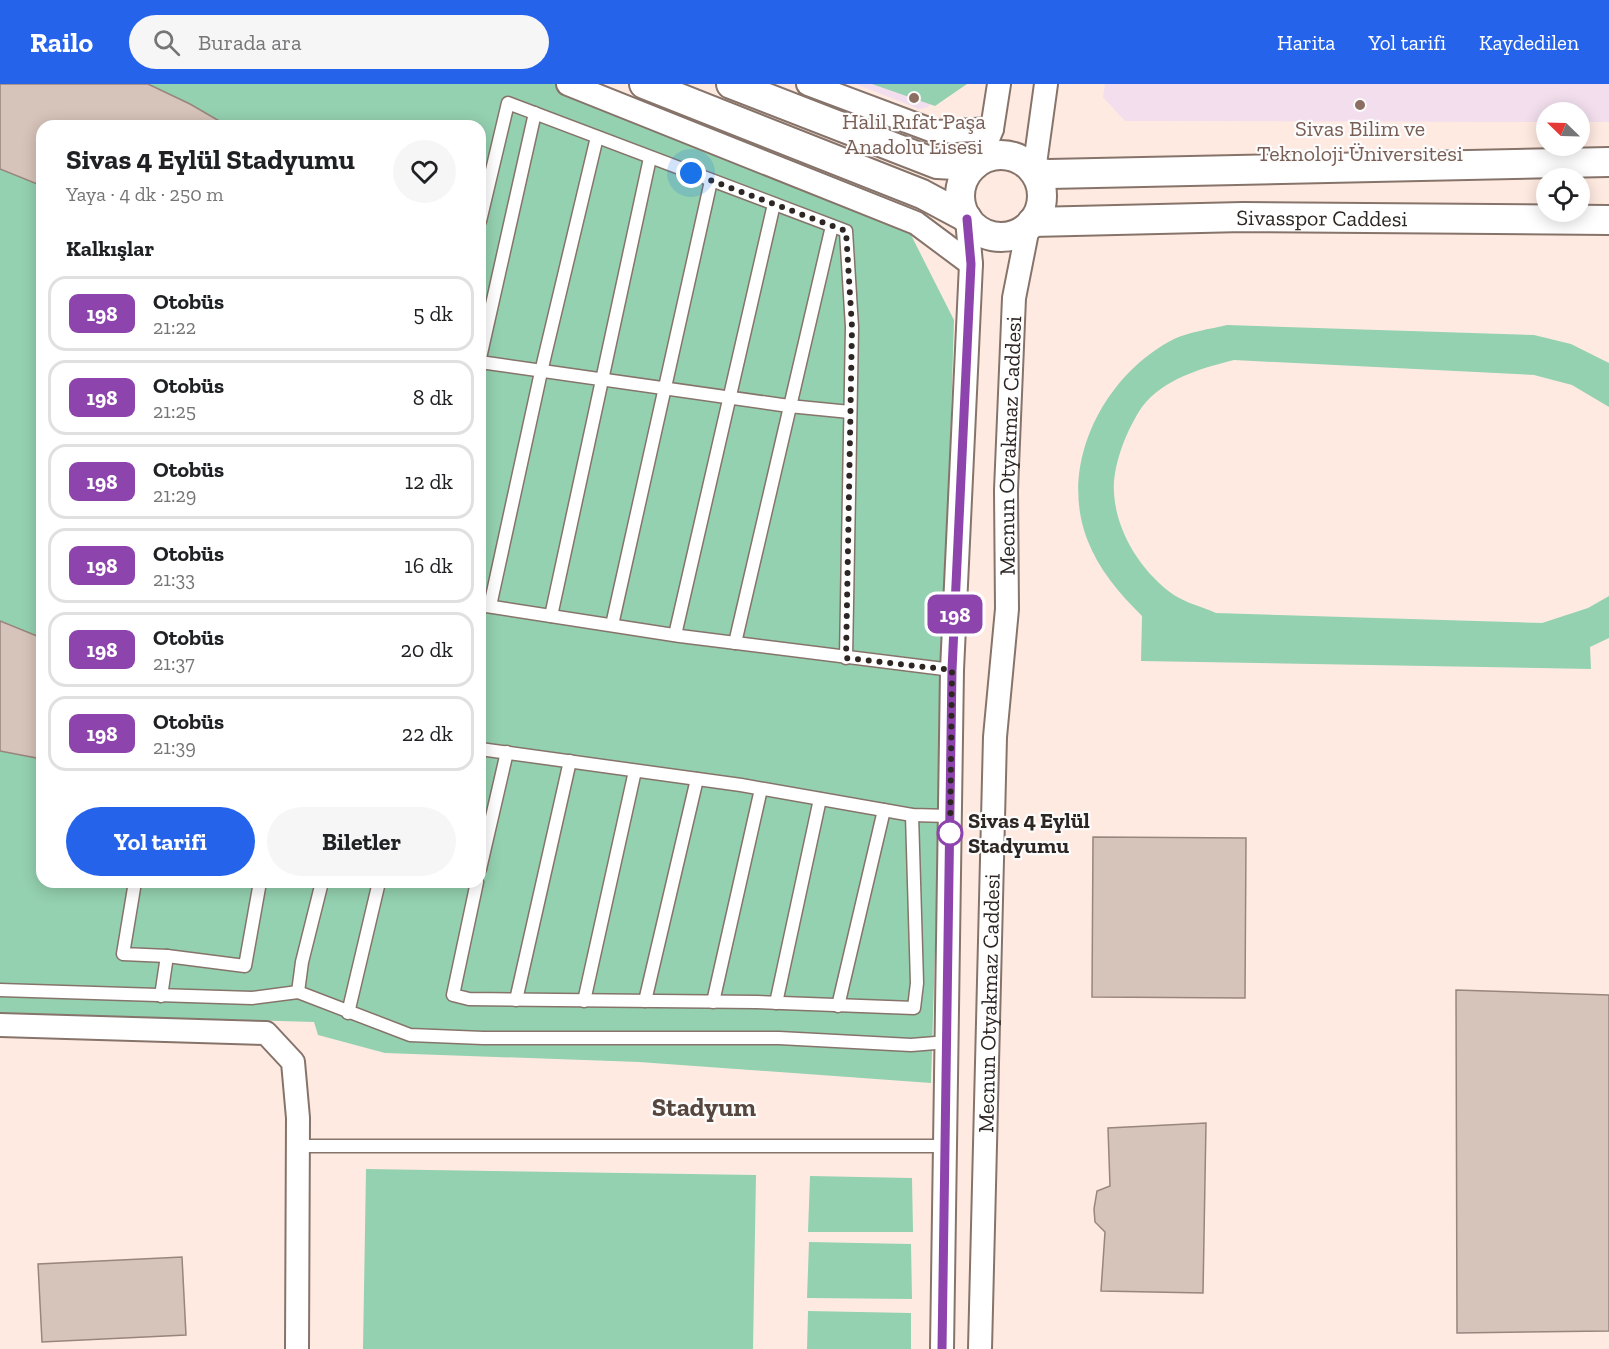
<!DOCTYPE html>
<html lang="tr">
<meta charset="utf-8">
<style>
:root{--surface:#fff;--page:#f6f6f6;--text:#202124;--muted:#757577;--line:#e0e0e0;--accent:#2563eb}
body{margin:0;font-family:"Zilla Slab",serif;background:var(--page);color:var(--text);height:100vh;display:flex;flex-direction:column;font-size:22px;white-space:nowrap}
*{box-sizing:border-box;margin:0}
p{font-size:20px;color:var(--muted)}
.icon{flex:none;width:33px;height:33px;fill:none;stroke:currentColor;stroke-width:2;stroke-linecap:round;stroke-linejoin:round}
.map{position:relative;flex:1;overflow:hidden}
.details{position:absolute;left:36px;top:36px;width:450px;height:768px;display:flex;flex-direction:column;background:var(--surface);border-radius:18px;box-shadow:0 3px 15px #0003}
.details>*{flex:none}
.badge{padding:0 12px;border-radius:9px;font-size:21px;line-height:39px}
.needle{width:39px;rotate:293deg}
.fabs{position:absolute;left:1536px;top:18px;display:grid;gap:12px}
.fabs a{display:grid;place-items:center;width:54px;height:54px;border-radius:50%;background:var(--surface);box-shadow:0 3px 15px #0003;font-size:30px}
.you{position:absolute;width:30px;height:30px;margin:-15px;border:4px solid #fff;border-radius:50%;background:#1a73e8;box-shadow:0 0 0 9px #1a73e833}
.map>.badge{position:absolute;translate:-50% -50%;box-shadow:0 0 0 3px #fff}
h2{padding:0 30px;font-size:22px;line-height:54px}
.round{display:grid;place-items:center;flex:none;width:63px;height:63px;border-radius:32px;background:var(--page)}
.headline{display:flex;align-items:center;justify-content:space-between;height:102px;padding:0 30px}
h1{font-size:28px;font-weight:700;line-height:45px}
.action{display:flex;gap:12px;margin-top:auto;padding:12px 30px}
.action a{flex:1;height:69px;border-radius:36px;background:var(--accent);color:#fff;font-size:24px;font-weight:700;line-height:69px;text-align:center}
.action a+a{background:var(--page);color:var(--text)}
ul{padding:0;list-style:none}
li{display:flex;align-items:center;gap:18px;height:75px;margin:0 12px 9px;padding:0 18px;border:3px solid var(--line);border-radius:18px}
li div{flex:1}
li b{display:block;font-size:22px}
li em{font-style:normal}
li .badge{min-width:66px;font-weight:700;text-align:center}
header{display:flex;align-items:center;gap:36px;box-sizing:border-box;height:84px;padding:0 30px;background:var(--accent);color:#fff}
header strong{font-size:28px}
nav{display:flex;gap:33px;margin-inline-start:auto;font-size:21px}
.search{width:420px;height:54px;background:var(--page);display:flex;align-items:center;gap:15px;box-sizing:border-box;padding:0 21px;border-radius:33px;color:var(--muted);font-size:22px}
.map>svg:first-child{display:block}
</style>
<header>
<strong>Railo</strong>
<div class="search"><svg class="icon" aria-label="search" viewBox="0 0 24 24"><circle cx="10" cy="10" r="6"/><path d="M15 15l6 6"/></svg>Burada ara</div>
<nav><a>Harita</a><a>Yol tarifi</a><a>Kaydedilen</a></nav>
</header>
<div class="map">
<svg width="1609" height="1265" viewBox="0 0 1609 1265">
<rect width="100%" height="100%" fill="#ffeae1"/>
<g fill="#f2deed">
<path d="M856,0h104l-34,24 -7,1z"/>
<path d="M1105,0h504v38h-29v-10h-34v10l-421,-1 -22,-24z"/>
</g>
<g fill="#94d1b0" fill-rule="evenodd">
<path d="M0,0h556l348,137 50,99 -23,763 -292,-21 -254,-9 -67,-18 -4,-13 -314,-9zM42,42h438v756h-438z"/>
<path d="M872,0h95l-32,22z"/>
<path d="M1227,241l307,10 37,9 38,19v44l-37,-22 -38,-10 -300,-15c-32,8 -71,19 -92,47 -15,22 -30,59 -28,86 2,39 28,80 60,102 12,8 29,12 42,18l326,10 46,-15 21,-12v42l-19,9 1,22 -450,-8 1,-45c-23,-23 -43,-46 -55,-77 -29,-76 18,-165 87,-200 15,-7 36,-10 53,-14z"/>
<path d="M366,1085l390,6 -3,174h-390z"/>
<path d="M810,1092l102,2 1,54h-105z"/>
<path d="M809,1158l102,2 1,55 -105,-1z"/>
<path d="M808,1227l103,2v36h-104z"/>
</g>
<g fill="#d6c3b9" stroke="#98857d" stroke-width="1.5">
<path d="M0,0h148l42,20 38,22h-186v60l-42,-17z"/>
<path d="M0,537l42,17v121l-42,-8z"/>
<path d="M1093,753l153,1 -1,160 -153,-1z"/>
<path d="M1456,906l153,5v336l-152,2z"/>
<path d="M1206,1039l-3,170 -102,-2 4,-59 -10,-10 -1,-13 3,-18 13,-5 -2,-58z"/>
<path d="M182,1173l4,78 -144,7 -4,-78z"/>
</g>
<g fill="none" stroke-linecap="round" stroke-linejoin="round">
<defs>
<g id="service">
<path d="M480,137l28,-118 338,128 6,96 -6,331"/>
<path d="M480,274l55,-245"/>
<path d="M480,278l309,44 61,6"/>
<path d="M480,521l200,31 272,34"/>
<path d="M490,522l51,-234 56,-235"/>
<path d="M551,532l99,-458"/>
<path d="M612,541l99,-444"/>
<path d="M675,551l99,-431"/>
<path d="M735,559l97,-417"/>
<path d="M480,665l261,36 171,30 38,1"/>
<path d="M480,785l27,-117"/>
<path d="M135,798l-12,72 44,2 78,10 15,-84"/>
<path d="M322,798l-20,80 -4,30 112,43 73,3h296l132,7 37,-3"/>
<path d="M477,798l-24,113 16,4 287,3 158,6 3,-25 -5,-168"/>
<path d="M0,906l252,8 46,-6"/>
<path d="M161,912l6,-40"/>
<path d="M516,916l54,-239"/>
<path d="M584,917l51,-230"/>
<path d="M645,917l52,-222"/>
<path d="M713,918l48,-213"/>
<path d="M776,919l44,-204"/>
<path d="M838,922l46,-196"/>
<path d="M348,929l31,-131"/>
<path d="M298,1062h649"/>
</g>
<g id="minor">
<path d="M568,0l348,139 55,41"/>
<path d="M808,0l128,48 56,-3"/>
<path d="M979,77l13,-32 7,-45"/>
<path d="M1034,87l12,-87"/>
<path d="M0,941l266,8 27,29 5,56 -1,231"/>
<path d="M942,1265l10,-679 19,-406 -4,-45"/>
<path id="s1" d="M980,1265l15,-612 12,-128 -1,-119 8,-192 14,-71"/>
</g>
<g id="tertiary">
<path d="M644,0l278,110 45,24"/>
<path d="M731,0l206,80 36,2"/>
<circle cx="1001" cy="112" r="41"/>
<path d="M1035,88l14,2 560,-12"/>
<path id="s2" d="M1032,138l211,-5 366,3"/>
</g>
</defs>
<use href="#service" stroke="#86746b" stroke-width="15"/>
<use href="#minor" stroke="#86746b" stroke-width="26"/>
<use href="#tertiary" stroke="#86746b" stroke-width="32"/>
<use href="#service" stroke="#fff" stroke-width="12"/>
<use href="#minor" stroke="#fff" stroke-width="22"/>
<use href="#tertiary" stroke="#fff" stroke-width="28"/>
</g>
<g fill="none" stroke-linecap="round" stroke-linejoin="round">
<defs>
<path id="line" d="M942,1265l10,-679 19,-406 -4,-45"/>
</defs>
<use href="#line" stroke="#fff" stroke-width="14"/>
<use href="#line" stroke="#8e44ad" stroke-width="9"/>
<path stroke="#2e2623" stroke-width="6" stroke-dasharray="0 10.8" d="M691,89l155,58 6,96 -6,331 106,12 -2,169v-6"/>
</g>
<g fill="#8d6e63" stroke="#fcfcfc" stroke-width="2">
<circle cx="914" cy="14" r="6"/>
<circle cx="1360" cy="21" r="6"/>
</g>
<circle fill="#fff" stroke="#8e44ad" stroke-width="3" cx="950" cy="749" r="12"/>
<g text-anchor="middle" stroke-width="4.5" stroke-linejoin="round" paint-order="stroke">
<g font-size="22" fill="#785e54" stroke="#fcfcfc">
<text x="914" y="45">Halil Rıfat Paşa<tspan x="914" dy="25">Anadolu Lisesi</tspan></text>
<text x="1360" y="52">Sivas Bilim ve<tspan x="1360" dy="25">Teknoloji Üniversitesi</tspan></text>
</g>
<g font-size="22" fill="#2e2623" stroke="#fcfcfc">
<text dy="8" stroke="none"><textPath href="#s2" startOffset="290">Sivasspor Caddesi</textPath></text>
<text dy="8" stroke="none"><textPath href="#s1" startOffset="904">Mecnun Otyakmaz Caddesi</textPath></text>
<text dy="8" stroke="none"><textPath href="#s1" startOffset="346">Mecnun Otyakmaz Caddesi</textPath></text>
</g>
<g font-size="22" font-weight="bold" fill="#2e2623" stroke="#fcfcfc" text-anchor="start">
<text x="968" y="744">Sivas 4 Eylül<tspan x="968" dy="25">Stadyumu</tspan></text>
</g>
<g font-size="26" font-weight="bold" fill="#56463e" stroke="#fcfcfc">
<text x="704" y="1032">Stadyum</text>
</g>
</g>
</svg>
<div class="fabs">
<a><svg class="needle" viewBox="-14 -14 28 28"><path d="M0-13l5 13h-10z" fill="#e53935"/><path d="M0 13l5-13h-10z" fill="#757577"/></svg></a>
<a><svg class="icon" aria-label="locate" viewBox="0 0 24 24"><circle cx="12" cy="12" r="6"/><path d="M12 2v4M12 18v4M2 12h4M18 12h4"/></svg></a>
</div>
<div class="you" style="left:691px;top:89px"></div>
<b class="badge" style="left:955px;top:530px;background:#8e44ad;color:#fff">198</b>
<section class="details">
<div class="headline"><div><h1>Sivas 4 Eylül Stadyumu</h1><p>Yaya · 4 dk · 250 m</p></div><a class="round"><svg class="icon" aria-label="heart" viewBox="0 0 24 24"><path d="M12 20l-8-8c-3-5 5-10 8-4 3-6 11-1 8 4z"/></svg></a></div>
<h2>Kalkışlar</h2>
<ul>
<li><span class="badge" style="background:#8e44ad;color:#fff">198</span><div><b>Otobüs</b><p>21:22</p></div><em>5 dk</em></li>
<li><span class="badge" style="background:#8e44ad;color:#fff">198</span><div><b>Otobüs</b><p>21:25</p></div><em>8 dk</em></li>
<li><span class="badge" style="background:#8e44ad;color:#fff">198</span><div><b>Otobüs</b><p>21:29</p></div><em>12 dk</em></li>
<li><span class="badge" style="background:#8e44ad;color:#fff">198</span><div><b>Otobüs</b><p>21:33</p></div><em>16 dk</em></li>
<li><span class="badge" style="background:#8e44ad;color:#fff">198</span><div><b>Otobüs</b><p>21:37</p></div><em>20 dk</em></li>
<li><span class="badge" style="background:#8e44ad;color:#fff">198</span><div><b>Otobüs</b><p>21:39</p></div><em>22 dk</em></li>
</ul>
<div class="action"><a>Yol tarifi</a><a>Biletler</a></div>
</section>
</div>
